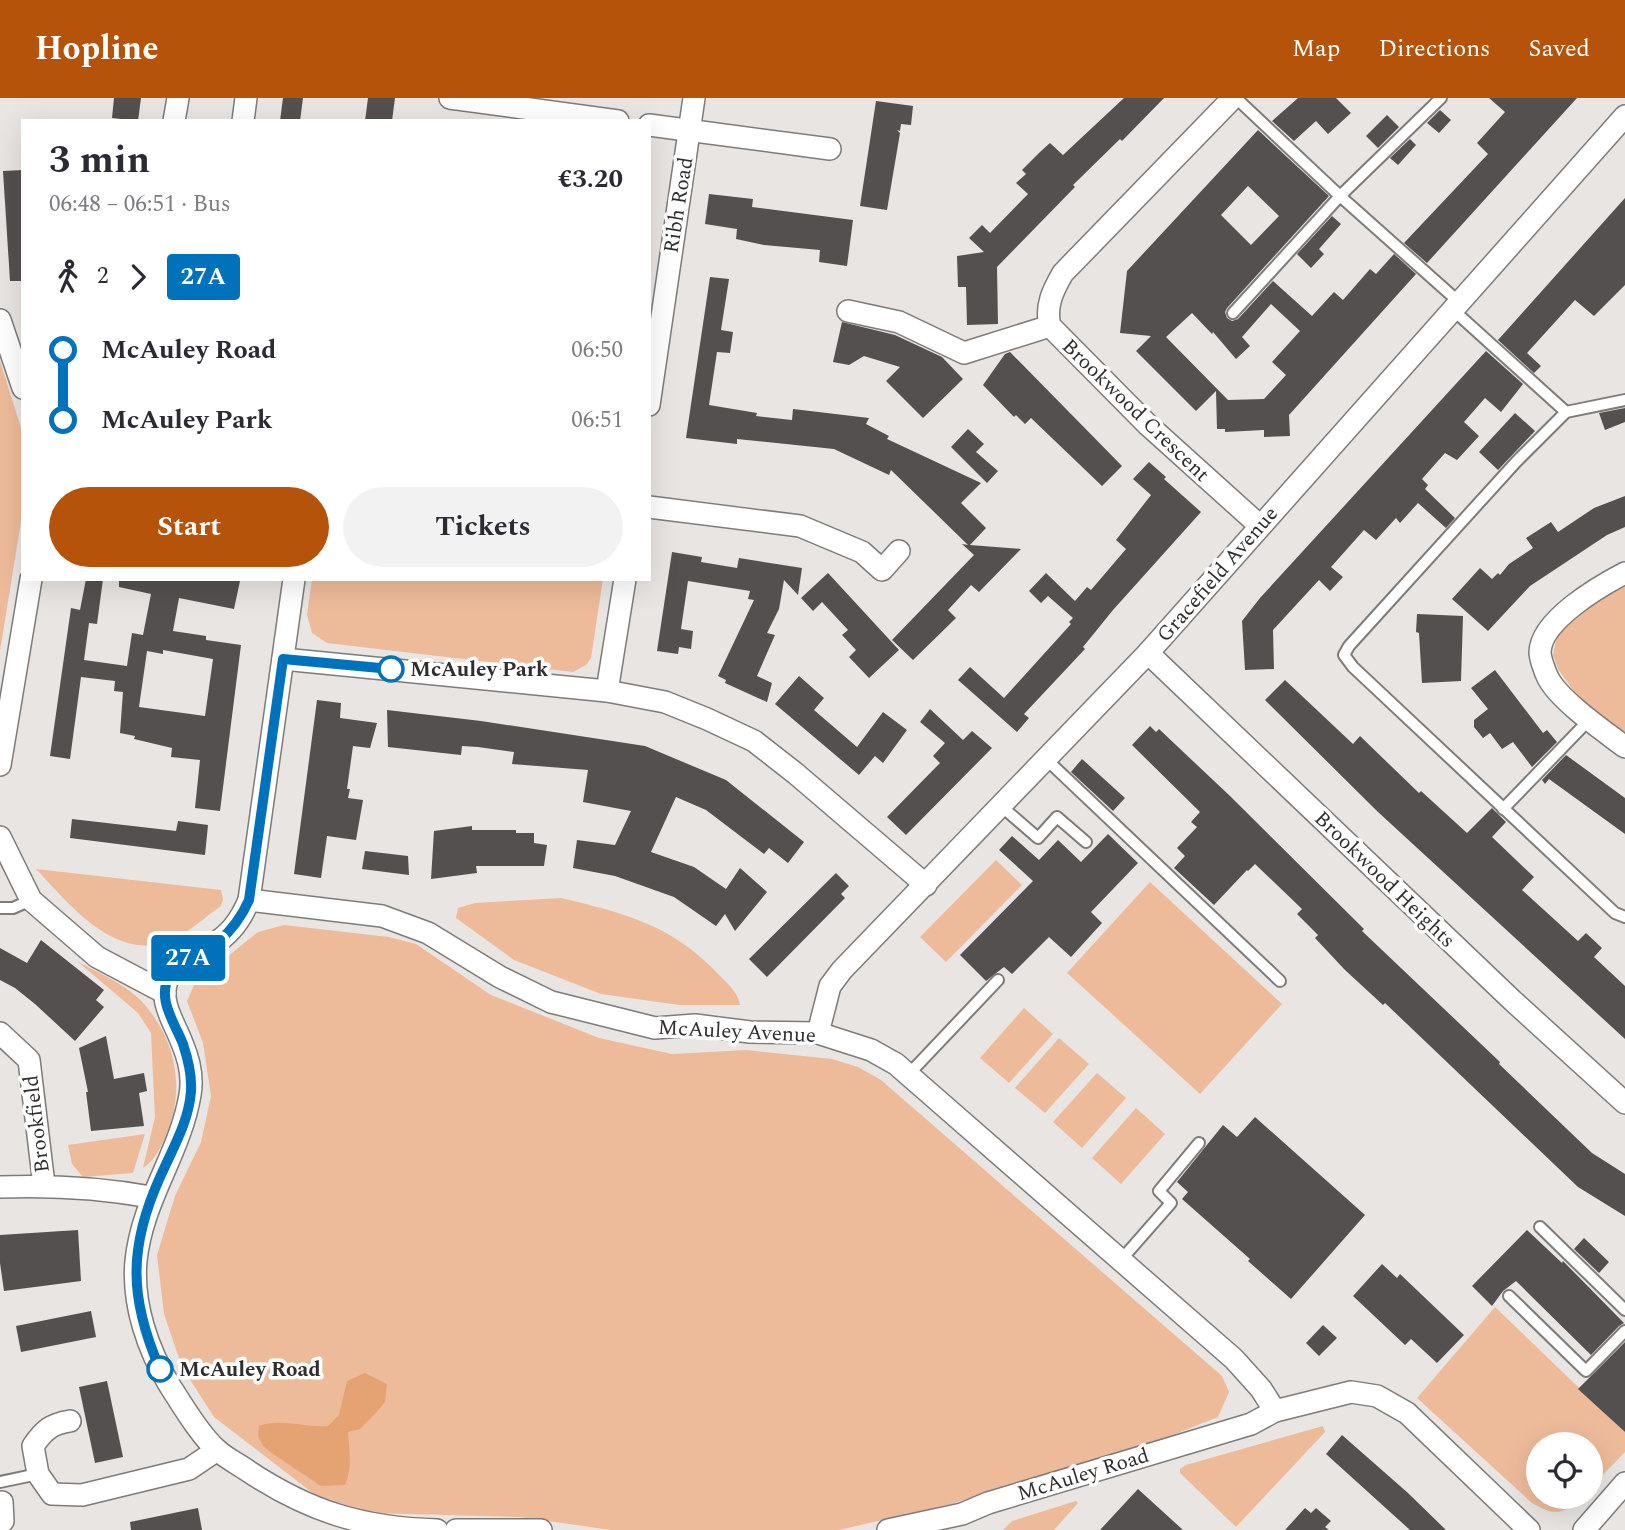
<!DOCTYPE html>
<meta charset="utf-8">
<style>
:root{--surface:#fff;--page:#f2f2f3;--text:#2b2b33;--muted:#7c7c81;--accent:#b45309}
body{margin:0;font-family:Spectral,serif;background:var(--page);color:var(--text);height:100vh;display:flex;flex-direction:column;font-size:26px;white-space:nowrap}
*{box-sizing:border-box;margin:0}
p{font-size:23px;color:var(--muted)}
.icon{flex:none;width:38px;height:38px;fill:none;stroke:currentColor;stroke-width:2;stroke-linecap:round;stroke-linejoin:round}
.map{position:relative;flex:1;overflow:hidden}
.drawer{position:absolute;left:21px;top:21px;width:630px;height:462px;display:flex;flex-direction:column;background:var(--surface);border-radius:0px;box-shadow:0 7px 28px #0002}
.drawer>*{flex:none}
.badge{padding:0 14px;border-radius:5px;font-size:24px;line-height:46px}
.buttons{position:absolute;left:1526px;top:1334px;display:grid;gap:14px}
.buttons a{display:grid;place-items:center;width:77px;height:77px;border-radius:50%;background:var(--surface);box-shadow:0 7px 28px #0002;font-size:35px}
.map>.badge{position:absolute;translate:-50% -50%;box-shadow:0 0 0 4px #fff}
.legs{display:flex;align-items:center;gap:10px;height:77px;padding:0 28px;font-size:23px}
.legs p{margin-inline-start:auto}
.summary{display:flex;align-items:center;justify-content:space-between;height:119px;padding:0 28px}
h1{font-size:38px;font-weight:700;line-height:52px}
.primary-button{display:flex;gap:14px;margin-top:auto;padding:14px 28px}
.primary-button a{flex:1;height:80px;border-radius:42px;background:var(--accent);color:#fff;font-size:28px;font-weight:700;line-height:80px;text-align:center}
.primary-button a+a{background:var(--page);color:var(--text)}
ul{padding:0 28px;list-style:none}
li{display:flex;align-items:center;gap:24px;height:70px;font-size:26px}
li i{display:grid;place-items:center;width:10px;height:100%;margin:0 9px;background:currentColor}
li i::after{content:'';width:18px;height:18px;margin:-9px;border:5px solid;border-radius:50%;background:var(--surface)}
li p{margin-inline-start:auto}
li:first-child i{background:linear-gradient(#0000 50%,currentColor 0)}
li:last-child i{background:linear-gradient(currentColor 50%,#0000 0)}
header{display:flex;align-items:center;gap:42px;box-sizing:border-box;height:98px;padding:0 35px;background:var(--accent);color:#fff}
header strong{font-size:33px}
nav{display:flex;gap:38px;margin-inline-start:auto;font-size:24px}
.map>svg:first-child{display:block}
</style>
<header>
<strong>Hopline</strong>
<nav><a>Map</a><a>Directions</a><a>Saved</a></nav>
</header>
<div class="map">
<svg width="1625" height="1432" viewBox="0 0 1625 1432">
<rect width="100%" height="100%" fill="#e8e5e2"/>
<g fill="#edbb9a">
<path d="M0,263l23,73v75l-23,142z"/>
<path d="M312,481h291l-12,79 -5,7 -13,7 -246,-29 -15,-10 -5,-18z"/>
<path d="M1625,489v151l-34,-23 -33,-46 -5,-14 4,-19 14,-17 28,-19z"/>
<path d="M996,762l26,25 -76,77 -26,-25z"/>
<path d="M36,771l185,21 2,9 -2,7c-15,10 -29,24 -45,32 -57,29 -105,-32 -140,-69z"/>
<path d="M1150,784l132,122 -82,90 -133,-121z"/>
<path d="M561,800c63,15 112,27 158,77 9,9 19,17 21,30h-61l-78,-11 -87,-34 -58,-42 2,-10 17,-5z"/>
<path d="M284,827l105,12 27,7 75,51 108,43 73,16 74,-4 86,9 26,8 23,13 341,296 7,16 -11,25 -75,30 -196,58 -108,25h-228l-91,-13 -151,-4 -55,-19 -100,-77 -32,-50 -18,-53 -7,-59 18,-59 26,-54 10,-46 -8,-53 -16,-42 8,-18 63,-51z"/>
<path d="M77,863c23,13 51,24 68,44 31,36 40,84 22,128 -6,14 -11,26 -24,35l12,-51 -4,-84 -13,-20z"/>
<path d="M1024,910l29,26 -44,49 -29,-25z"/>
<path d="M1059,940l30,26 -44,49 -30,-25z"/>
<path d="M1097,975l29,25 -44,50 -29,-26z"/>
<path d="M1136,1010l29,26 -44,50 -29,-26z"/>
<path d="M145,1036l-12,39 -50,4 -11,-13 -4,-19z"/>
<path d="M1495,1209l130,125v20l-34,35v-43h-53v52h44c-19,20 -27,20 -50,7l-115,-105z"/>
<path d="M1323,1328l2,6 -89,95 -56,-54v-4l6,-4z"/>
<path d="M1076,1403l2,2 -24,27h-51l9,-9z"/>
</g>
<path fill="#e5a273" d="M365,1275l22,11 -2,18 -12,14 -13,13 -12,3c1,20 5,34 -3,53l-24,1 -48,-32 -10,-8 -5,-10 1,-10c22,-8 45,2 69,0l11,-11 8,-34z"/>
<g fill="#53504f" fill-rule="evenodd">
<path d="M114,0h27l-3,23 -26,-3z"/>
<path d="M283,0h20l-3,23h-20z"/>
<path d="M368,0h27l-3,23h-27z"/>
<path d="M1124,0h40l-42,43 -2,-2 -47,46 2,2 -78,80 1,57 -31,1 -1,-38h-8l-1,-31 27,-4 -15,-14 13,-13 8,8 38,-39 -12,-11 10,-9 -4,-4 18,-18 10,-9 13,12z"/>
<path d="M1298,0h38l15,15 -23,21 -12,-13 -22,20 -22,-20z"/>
<path d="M1489,0h88l-150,165 -23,-20 84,-89 -11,-11 28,-31z"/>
<path d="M876,3l37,5 -2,19 -10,-1 -1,7 -3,-1 3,3 -13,77 -27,-4z"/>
<path d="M1440,12l11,10 -12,13 -12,-10z"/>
<path d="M1387,17l12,12 -21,21 -12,-12z"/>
<path d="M1258,32l71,66 -102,112 -2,4 2,6 5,3 6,-2 35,-38 39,35 22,-24 9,8 27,-31 6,5 18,-20 22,20 -127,141 1,21 -26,1v-7l-39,2v-3h-8l-1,-38 -20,20 -60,-60 15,-15 -31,-3 7,-62zM1248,88l31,30 -28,29 -30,-30zM1271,206l29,27 -28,31 14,13 -22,24 -36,1 -62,-63 26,-24 20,21 1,-2 23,27 14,-13 -8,-9z"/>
<path d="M1410,41l6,6 -18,20 -8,-7z"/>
<path d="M23,72v111h-13l-7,-110z"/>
<path d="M709,96l44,5 -1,8 101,13 -6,46 -28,-4 1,-12 -56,-5 -28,-6 1,-10 -32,-5z"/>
<path d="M1625,100v87l-31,31 -19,-16 -48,53 14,13 -7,7 -36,-33z"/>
<path d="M1332,118l9,8 -22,25 5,5 -13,14 -14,-14z"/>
<path d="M710,179l19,2 -8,51 12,2 -3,21 -13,-1 -8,53 48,8 -1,3 36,4 1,-11 76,9 -3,6 23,12 -2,3 94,44 -20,20 25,25 -16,17 51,4 -42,43 -8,-7 -23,25 8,8 -43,42 -21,-20 82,-85 -12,-11 6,1 -77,-75 -2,5 -55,-26 -97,-10v5l-51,-6z"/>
<path d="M842,224l53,13 47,22 21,22 -40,39 -37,-37 14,-14 -36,-11 -15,9 -16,-3z"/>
<path d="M1486,253l37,33 -22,28 -16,-14 -21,24 15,14 -22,24 -12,-7 -23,26 6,6 -3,4 30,29 -9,10 -28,-25 -18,20 -4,-5 -20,22 -12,-10 -33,37 12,10 -13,14 -11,-11 -46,50 1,39 -29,1 -3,-49 18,-23z"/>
<path d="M1010,254l112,114 -20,20 -71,-68 -6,6 -9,-9 -2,2 -31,-32 22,-31z"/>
<path d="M1625,310v14l-20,8 -6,-17z"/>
<path d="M1515,315l20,18 -37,39 -19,-18z"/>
<path d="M968,331l16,15 -8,8 22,19 -11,12 -36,-36z"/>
<path d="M1149,364l17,15 -2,2 37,33 -88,98 -30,37 2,2 -61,65 5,4 -12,14 -59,-52 12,-13 34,31 67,-74 -2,-2 4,-4 -25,-22 -7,7 -12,-12 17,-18 29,28 12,-14 4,3 35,-41 -10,-9 35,-45 -18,-16z"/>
<path d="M1625,398v31l-18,8 -77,51 -42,45 -36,-32 28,-31 12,11 6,-6 2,2 9,-11 24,-16 -7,-10 25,-16 7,10 36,-24z"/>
<path d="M672,454l30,5 -1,5 36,6 2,-10 63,10 -4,27 -14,-15 -5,29 -12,24 8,2 -18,41 15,7 -5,19 -42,-19 1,-3 -8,-4 36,-76 -6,-1 2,-8 -62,-10 -7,48 12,2 -2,18 -12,-2 -1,7 -21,-3z"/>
<path d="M828,475l71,77 -30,28 -20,-21 7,-7 -14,-15 6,-5 -26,-28 -9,9 -12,-13z"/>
<path d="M86,481h17l-6,45 -8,-1 -5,37 43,6 5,-33 11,2 8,-41 -32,-7v-8h108l13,2 -6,28 -55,-11 -6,33 33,5v4l35,5 -21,166 -25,-3 5,-48 -29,-3 1,-9 -38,-9 1,-3 -15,-3 3,-41 -9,-1 1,-10 -34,-4 -11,82 -20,-3 21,-148 9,2zM163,552l50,9 -8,57 -66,-9 8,-56 16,3z"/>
<path d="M1417,516l46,2 -2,65 -39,2 -3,-50 -3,-1z"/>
<path d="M1495,572l48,63 4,-3 10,12 -25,25 -19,-25 -11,7 -12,-16 -7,5 -9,-11v-7l14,-11 -17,-21z"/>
<path d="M799,578l25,22 -10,12 43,37 26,-35 24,18 -24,33 -8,-7 -16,19 -84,-71z"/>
<path d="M1285,582l68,64 7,-8 59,57 2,-2 46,42 25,-25 14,14 -14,15 42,40 -12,13 56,51 8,-8 16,15 -8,9 31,29v53l-247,-227 -113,-112z"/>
<path d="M317,602l24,3 -1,15 37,5 -7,25 -17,-2 -6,43h3l-2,9 15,2 -7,40 -29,-4 -6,42 -27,-4z"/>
<path d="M930,611l33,31 9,-9 20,17 -86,87 -19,-18 53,-54 -7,-7 12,-13 -25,-21z"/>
<path d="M387,612l94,11 164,25 81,34 78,62 -16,21 -19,-15 -5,6 -58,-44 -30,-13 -25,55 43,15 32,22 14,-21 27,24 -32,39 -10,-17 -9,12 -42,-29 -59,-21 -42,-8 4,-28 38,5 16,-34 -48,-9 5,-32 -76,-6 2,-12 -36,-5 -16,-1 -1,9 -73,-8z"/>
<path d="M1150,628l6,6 3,-3 71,67 134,133 -2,2 138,131 -1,2 93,89 33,21v42l-47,-29 -193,-184 -2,2 -38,-35 -30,-32 3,-3 -21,-21 5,-5 -47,-45 -7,7 -1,-1 -33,35 -40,-37 11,-12 -8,-8 20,-21 -6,-5 9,-10 -68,-67z"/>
<path d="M1566,657l59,43v36l-76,-55 -4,5 -3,-4z"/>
<path d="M1082,661l43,39 -12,13 -42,-39z"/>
<path d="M72,721l104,12 2,-10 30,4 -3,30 -135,-17z"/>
<path d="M472,728v4h44v3h18v10l13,2 -3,21h-68l1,7 -46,6 3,-48z"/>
<path d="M1108,736l30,29 -47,49 11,11 -31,34 -22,-20 -37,37 -8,-7 -18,14 -26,-26 73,-74 -34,-31 13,-14 27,24 19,-20 23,22z"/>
<path d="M365,753l43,5 1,19 -47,-6z"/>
<path d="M836,775l13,13 -8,8 4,4 -78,79 -18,-18z"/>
<path d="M41,842l63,50 -8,10 8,7 -29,34 -40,-37 -20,-16 -15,-8v-32l27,15z"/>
<path d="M106,938l8,43 30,-6 3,18 -8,2 5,33 -53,5 -5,-39h2l-9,-44z"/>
<path d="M1255,1019l110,98 -74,84 -43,-38 2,-2 -68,-60 6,-7 -11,-10 46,-57 14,12z"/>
<path d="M78,1132l3,51 -77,10 -4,-28v-28z"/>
<path d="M1527,1132l35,33 1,-2 61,62 -5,3 -28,29 -75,-74 -13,10 -11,15 -20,-20z"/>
<path d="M1584,1140l25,24 -10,11 -25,-24z"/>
<path d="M1382,1166l15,14 3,-4 64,61 -27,28 -26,-24 -6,6 -52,-49z"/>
<path d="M91,1213l5,26 -75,15 -5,-26z"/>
<path d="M1323,1227l14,13 -18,18 -13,-13z"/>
<path d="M1625,1244v90l-47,-43z"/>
<path d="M107,1283l16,76 -28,6 -16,-76z"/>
<path d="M1342,1337l66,58 38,37h-36l-84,-76z"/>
<path d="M1138,1391l45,41h-83z"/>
<path d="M198,1410l4,22h-71l-1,-8z"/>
<path d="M1305,1410l6,5 5,-5 15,13 -6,6 4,3h-44z"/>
</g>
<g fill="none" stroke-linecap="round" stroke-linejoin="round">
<defs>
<g id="lane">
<path d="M1236,0l104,98 119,106"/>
<path d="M1452,211l114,103"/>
<path d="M1233,215l107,-117 101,-98"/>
<path d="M1625,302l-59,12 -50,50 -167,184 -5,9 9,12 262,246 10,4"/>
<path d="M1046,661l234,222"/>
<path d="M1001,708l37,32 19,-21 29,25"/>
<path d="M1503,711l86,-89"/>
<path d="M0,810h13l18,-8"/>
<path d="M908,977l90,-95"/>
<path d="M1540,1129l85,83"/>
<path d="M1121,1162l50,-57 -12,-12 40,-48"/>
<path d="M1509,1198l77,75 39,-40"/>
<path d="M0,1384l38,-8"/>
</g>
<g id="street">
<path d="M450,0l168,23"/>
<path d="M1233,0l-170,175c-10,17 -18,33 -13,53l98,99 111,100"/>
<path d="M174,23l4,-23"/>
<path d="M243,23l3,-23"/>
<path d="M649,27l181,24"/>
<path d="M848,213l51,11 65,31 86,-27"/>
<path d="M0,222l23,68"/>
<path d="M649,307l45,-307"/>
<path d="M649,409l151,19 62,26 20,18 17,-19"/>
<path d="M1625,475c-25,13 -84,47 -85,79 0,6 5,20 8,26 12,23 56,53 77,69"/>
<path d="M294,481l-45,321c-7,17 -19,35 -36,44 -13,8 -35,15 -43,30 -14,25 4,47 12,69 7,16 11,35 8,52 -10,59 -48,105 -54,166 -4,43 12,89 34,125 13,20 30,49 47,64 9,8 21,14 31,21 62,41 115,57 189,59"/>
<path d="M1148,555l365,348 112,102"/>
<path d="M283,561l324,32 58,11 42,17 47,22 41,32 131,112"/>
<path d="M607,593l18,-112"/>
<path d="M0,667l31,-186"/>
<path d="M0,739l31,63 66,57 68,36"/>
<path d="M249,802l133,16 46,17 72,44 51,25 104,26 40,-3 55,7 68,1 53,17 25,14 338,295 27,30 14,22"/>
<path d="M0,935l29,27 15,125"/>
<path d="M818,935l12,-47 12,-16 306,-317 477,-537"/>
<path d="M0,1089c51,-2 101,1 151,10"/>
<path d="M70,1323c-19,3 -26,9 -37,25l5,28 14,20 30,1 107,-26 28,-19"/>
<path d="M0,1424l3,-1 -1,-19"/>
<path d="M456,1432h85"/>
<path d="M888,1432l74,-16 26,-11 263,-79 24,-13 76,-19 26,4 30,17 122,117"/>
<path d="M1584,1432l41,-47"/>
</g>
</defs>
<use href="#lane" stroke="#7e7b79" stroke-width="14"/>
<use href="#street" stroke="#7e7b79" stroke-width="24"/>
<use href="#lane" stroke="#fff" stroke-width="10"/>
<use href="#street" stroke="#fff" stroke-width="21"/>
</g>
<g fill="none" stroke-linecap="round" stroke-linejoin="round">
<defs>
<path id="line-1" d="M160,1271c-31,-71 -32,-122 1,-194 12,-27 28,-54 30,-84 1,-16 -3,-32 -8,-47 -9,-23 -27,-45 -13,-70 9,-17 34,-21 48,-32 14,-12 24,-26 31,-42l34,-241 108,10"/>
</defs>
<use href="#line-1" stroke="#fff" stroke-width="16"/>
<use href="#line-1" stroke="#0072bc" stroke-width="10"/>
</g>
<g fill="#fff" stroke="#0072bc" stroke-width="3.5">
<circle cx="391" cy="571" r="12"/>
<circle cx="160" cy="1271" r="12"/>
</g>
<g text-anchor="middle" stroke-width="7" stroke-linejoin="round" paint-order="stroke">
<g font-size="21" fill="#2f2e2d" stroke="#fff">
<text transform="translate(678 107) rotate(-81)" y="7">Ribh Road</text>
<text transform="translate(1136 312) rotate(44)" y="7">Brookwood Crescent</text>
<text transform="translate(1217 476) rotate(-49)" y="7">Gracefield Avenue</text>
<text transform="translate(1385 781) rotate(44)" y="7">Brookwood Heights</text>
<text transform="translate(737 933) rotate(3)" y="7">McAuley Avenue</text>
<text transform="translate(36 1026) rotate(-97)" y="7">Brookfield</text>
<text transform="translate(1083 1376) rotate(-17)" y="7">McAuley Road</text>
</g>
<g font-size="21" font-weight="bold" fill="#2f2e2d" stroke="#fff" text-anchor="start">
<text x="410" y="578">McAuley Park</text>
<text x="179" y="1278">McAuley Road</text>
</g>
</g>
</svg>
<div class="buttons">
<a><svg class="icon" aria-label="locate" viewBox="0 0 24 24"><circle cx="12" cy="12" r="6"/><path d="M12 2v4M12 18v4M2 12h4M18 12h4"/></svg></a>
</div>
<b class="badge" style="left:188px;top:860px;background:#0072bc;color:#fff">27A</b>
<section class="drawer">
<div class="summary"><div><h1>3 min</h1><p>06:48 – 06:51 · Bus</p></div><b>€3.20</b></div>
<div class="legs"><svg class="icon" aria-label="walk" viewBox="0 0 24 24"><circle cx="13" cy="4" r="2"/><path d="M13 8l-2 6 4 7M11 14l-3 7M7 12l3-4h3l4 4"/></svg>2<svg class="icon" aria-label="forward" viewBox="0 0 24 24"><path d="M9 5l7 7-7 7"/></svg><b class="badge" style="background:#0072bc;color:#fff">27A</b></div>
<ul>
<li><i style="color:#0072bc"></i><b>McAuley Road</b><p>06:50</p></li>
<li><i style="color:#0072bc"></i><b>McAuley Park</b><p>06:51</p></li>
</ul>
<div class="primary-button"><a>Start</a><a>Tickets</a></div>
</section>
</div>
